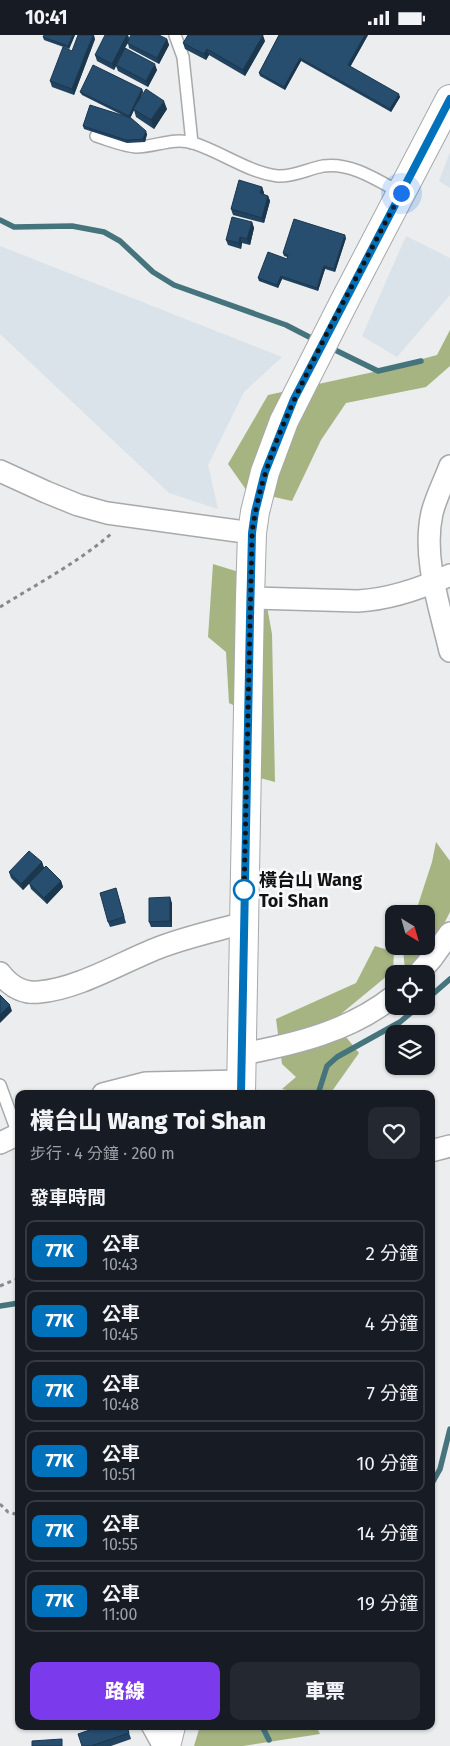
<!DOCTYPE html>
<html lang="zh-TW">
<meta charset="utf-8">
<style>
:root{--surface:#171b24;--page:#242831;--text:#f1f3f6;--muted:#9ea1a6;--line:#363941;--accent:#7c3aed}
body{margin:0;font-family:"Fira Sans","Noto Sans TC",sans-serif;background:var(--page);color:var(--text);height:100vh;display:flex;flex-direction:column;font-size:19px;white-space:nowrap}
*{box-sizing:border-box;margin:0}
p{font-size:16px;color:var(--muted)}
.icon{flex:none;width:28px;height:28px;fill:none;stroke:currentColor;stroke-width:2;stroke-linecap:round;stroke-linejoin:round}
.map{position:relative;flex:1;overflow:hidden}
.side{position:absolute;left:15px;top:1055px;width:420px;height:640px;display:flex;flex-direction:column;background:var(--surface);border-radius:10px;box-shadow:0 1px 4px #0004}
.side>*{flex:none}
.badge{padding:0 10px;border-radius:8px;font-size:18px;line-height:32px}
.needle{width:32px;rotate:143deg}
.controls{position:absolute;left:385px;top:870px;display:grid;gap:10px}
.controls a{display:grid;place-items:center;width:50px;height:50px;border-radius:10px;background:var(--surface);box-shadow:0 1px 4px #0004;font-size:25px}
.you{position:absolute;width:25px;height:25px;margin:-12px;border:4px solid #fff;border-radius:50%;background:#1a73e8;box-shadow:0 0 0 8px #1a73e833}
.map>.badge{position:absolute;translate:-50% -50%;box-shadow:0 0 0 2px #fff}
h2{padding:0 15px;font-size:19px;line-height:45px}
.round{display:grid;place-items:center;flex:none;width:52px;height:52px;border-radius:10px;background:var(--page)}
.head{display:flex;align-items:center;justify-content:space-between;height:85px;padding:0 15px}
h1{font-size:24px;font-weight:800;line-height:38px}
.button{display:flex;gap:10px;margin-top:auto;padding:10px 15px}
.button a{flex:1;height:58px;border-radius:10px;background:var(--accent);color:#fff;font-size:20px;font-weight:800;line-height:58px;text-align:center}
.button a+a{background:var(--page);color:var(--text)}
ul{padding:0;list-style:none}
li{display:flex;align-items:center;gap:15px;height:62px;margin:0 10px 8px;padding:0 5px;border:2px solid var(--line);border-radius:10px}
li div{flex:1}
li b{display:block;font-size:19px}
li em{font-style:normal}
li .badge{min-width:55px;font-weight:700;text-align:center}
.status{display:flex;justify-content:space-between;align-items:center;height:35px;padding:0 25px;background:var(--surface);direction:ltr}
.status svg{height:14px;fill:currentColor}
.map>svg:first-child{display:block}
</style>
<div class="status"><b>10:41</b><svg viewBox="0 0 49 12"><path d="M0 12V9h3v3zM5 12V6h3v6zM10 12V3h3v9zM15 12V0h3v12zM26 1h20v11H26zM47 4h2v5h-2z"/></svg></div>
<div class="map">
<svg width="450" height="1711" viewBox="0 0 450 1711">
<rect width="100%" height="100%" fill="#ebedee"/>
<g fill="#dbe3ea">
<path d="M450,117v36l-11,-7z"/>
<path d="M406,201l44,22v37l-53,62 -35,-21z"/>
<path d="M0,211l282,111 -38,35 -36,73 10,44 -49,-16 -169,-159z"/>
</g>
<g fill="#a6b482">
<path d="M450,295v36l-24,21 -80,16 -25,37 -29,61 -45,-10 -19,-27 40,-69 110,-24 59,-16z"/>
<path d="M213,529l49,15 10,55 3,148 -15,-4 1,-59 -32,-16 -3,-51 -18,-15z"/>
<path d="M436,807l14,19v51l-21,41 -24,16 -2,-19 1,-4h22v-32h-11l17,-52z"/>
<path d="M375,911l19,6 -1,19 -57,47 -16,27 26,-8 13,16 -29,41h-26l-22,-5 14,-12 -14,-13 -6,-45 80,-36z"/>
<path d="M200,1691h116l4,8 -77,12h-49z"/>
</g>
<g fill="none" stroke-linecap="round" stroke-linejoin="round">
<g stroke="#45747d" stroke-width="5.5">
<path d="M0,185l14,7 58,-1 32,6 16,9 33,31 21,13 112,40 31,16"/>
<path d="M329,312l49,24 43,-10"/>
<path d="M426,965l24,-21"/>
<path d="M318,1059l9,-28 10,-9 63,-35 19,-16"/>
<path d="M0,1271l19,-3"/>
<path d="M431,1450l9,-16 10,-40"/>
<path d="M262,1691l7,14"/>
</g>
<defs>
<g id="lane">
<path d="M175,0l8,22 9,86"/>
<path d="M96,101c13,4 27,10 40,11 20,0 37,-10 57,-4 29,9 54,29 85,33 15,1 30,-7 45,-10 28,-4 54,14 78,27"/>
<path d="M0,1050l18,49"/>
<path d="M147,1691l11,20"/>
</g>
<g id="street">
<path d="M450,431c-6,16 -14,31 -18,47 -10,45 8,94 18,138"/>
<path d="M0,436l46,21 32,13 29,8 145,20"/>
<path d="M250,563l108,3c33,-2 62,-12 92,-26"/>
<path d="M0,938c10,13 22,21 39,19 39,-3 83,-30 119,-44 28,-11 57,-17 85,-25"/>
<path d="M418,939l14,-16 18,-25"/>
<path d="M242,1019c54,-10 108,-23 152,-58"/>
<path d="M103,1059l43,-11 95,-2"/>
<path d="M0,1108l19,-9"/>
<path d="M431,1116l19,-5"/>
</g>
<g id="secondary">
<path d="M241,1059l9,-496 2,-65 3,-21 10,-40 19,-51 59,-117 107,-205"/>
<path d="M166,1711l5,-20"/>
</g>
</defs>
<use href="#lane" stroke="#a8a9aa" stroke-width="14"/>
<use href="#street" stroke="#a8a9aa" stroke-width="24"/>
<use href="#secondary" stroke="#a8a9aa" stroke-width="30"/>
<g stroke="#88898a" stroke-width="3" stroke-dasharray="4 4" stroke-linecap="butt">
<path d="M0,572c37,-23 77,-44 111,-73"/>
<path d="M0,1251l19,-8"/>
<path d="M0,1469l8,8 11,3"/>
</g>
<use href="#lane" stroke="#fff" stroke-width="11"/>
<use href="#street" stroke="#fff" stroke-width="21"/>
<use href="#secondary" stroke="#fff" stroke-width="28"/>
</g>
<g fill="#22435f">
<path d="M75,0l-6,14 -25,-9 -1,-3z"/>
<path d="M128,0l1,4h38l2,6 -10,19 -30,-16 -1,-5 -3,5 32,22 -9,17 -30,-16 -2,-5 -2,4 -17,-9 -2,-6z"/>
<path d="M279,0h89l-18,32 50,30 -9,15 -90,-51 -16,29 -25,-14 -1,-3z"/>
<path d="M95,4l-21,56 -22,-8 -2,-6 22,-30z"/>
<path d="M265,6l-20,35 -36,-21 -3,5 -21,-11 -2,-6z"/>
<path d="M142,54l1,3 -5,10 29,7 -13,20 -18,-12 -2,-7 -4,8 17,16 -2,8 -18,1 -43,-14 -1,-3 43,-9 -44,-22 -2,-3z"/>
<path d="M262,152l2,6 -1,1 5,2 2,5 -6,22 -31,-8 -2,-6z"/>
<path d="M252,187l2,6 -4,17 -8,-2 -1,6 -13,-4 -2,-5z"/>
<path d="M346,203l-11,34 -10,-3 -7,22 -36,-12 -4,9 -19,-7 -1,-3 29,-19v-2l-3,-1 -1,-3z"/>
<path d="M42,827l2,6 -21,22 -12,-12 -2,-6z"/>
<path d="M61,846l2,6 -16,17 -16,-15 -2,-6z"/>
<path d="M116,853l10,35 -16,4 -2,-5z"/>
<path d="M172,868v24h-21l-2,-5z"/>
<path d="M127,1691l4,13 -20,7h-29z"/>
</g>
<g fill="#1b374e">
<path d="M73,0h2l-6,14 -1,-3z"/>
<path d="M93,0h1l1,4 -21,56 -2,-6z"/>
<path d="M127,0h1l1,4 -15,31 -2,-6z"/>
<path d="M263,0l2,6 -20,35 -2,-6z"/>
<path d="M365,0h3l-19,34 -1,-4z"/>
<path d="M167,4l2,6 -10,19 -2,-6z"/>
<path d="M207,14l2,6 -3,5 -2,-6z"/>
<path d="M300,23l1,3 -16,29 -1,-3z"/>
<path d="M155,29l2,6 -9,17 -2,-6z"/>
<path d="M142,54l1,3 -9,18 -1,-1 1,1 -4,9 -1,-3z"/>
<path d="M399,59l1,3 -9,15 -1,-3z"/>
<path d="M164,66l3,8 -13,20 -3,-9z"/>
<path d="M146,96l1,3 -2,8 -2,-3z"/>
<path d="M262,152l2,6 -2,6 -2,-6z"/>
<path d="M268,161l2,5 -6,22 -2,-5z"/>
<path d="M252,187l2,6 -4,17 -3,-6z"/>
<path d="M345,200l1,3 -11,34 -1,-3z"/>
<path d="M240,202l2,6 -1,6 -2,-6z"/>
<path d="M324,231l1,3 -7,22 -1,-3z"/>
<path d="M281,241l1,3 -4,9 -1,-3z"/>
<path d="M42,827l2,6 -21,22 -2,-6z"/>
<path d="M61,846l2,6 -16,17 -3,-6z"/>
<path d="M170,862l2,6v24l-2,-6z"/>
<path d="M10,970l2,6 -12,12v-8z"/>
</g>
<g fill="#274e6f" stroke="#1b374e">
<path d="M44,0h29l-5,11 -25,-9z"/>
<path d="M78,0h15l-21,54 -22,-8 13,-34 9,4z"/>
<path d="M105,0h22l-15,29 -17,-9z"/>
<path d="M131,0h28l8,4 -10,19 -30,-15z"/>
<path d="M188,0h75l-20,35 -36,-21 -3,5 -21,-11z"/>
<path d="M279,0h86l-17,30 51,29 -9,15 -90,-51 -16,29 -25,-14z"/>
<path d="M125,13l30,16 -9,17 -30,-16z"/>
<path d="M93,30l49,24 -13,27 -49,-24z"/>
<path d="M146,54l18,12 -13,19 -18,-11z"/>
<path d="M90,70l41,13 15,13 -3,8 -17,1 -43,-14z"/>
<path d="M239,145l23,7 -2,6 8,3 -6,22 -31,-9z"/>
<path d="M232,182l20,5 -5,17 -7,-2 -1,6 -13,-3z"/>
<path d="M294,184l51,16 -11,34 -10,-3 -7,22 -36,-12 -4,9 -19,-7 10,-26 19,7 1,-4 -5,-2z"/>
<path d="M29,816l13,11 -21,22 -12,-12z"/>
<path d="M46,831l15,15 -17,17 -15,-15z"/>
<path d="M116,853l8,29 -16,5 -8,-29z"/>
<path d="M170,862v24l-21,1v-24z"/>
<path d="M0,960l10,10 -10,10z"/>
<path d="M101,1691h26l2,7 -38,13h-9l-4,-12z"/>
<path d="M62,1704v7h-30v-5z"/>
</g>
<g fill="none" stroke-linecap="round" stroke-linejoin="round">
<defs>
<path id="line" d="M241,1059l9,-476 2,-85 3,-21 10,-40 29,-73 156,-300"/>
</defs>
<use href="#line" stroke="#fff" stroke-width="11"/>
<use href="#line" stroke="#0072bc" stroke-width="8"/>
<path stroke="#131314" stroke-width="5" stroke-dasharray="0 9" d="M244,855v3l8,-360c9,-69 40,-130 71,-192 26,-50 52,-99 78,-148"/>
</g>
<circle fill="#fff" stroke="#0072bc" stroke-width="2.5" cx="244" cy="855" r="10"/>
<g text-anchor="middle" stroke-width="5" stroke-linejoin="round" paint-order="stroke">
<g font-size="18" font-weight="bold" fill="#131314" stroke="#f9fafb" text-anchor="start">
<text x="259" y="851">橫台山 Wang<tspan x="259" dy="21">Toi Shan</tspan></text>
</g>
</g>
</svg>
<div class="controls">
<a><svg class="needle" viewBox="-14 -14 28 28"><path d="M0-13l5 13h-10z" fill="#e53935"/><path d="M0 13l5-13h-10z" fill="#9ea1a6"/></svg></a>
<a><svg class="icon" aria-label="locate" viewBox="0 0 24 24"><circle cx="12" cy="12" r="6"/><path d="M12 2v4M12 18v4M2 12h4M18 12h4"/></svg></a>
<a><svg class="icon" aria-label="layers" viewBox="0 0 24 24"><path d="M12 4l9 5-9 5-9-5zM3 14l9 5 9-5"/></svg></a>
</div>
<div class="you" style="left:401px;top:158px"></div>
<section class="side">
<div class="head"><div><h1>橫台山 Wang Toi Shan</h1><p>步行 · 4 分鐘 · 260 m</p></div><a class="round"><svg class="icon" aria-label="heart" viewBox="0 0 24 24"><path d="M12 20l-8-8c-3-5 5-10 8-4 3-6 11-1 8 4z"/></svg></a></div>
<h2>發車時間</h2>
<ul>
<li><span class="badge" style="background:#0072bc;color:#fff">77K</span><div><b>公車</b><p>10:43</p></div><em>2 分鐘</em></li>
<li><span class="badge" style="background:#0072bc;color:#fff">77K</span><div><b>公車</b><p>10:45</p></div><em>4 分鐘</em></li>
<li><span class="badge" style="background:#0072bc;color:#fff">77K</span><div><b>公車</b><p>10:48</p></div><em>7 分鐘</em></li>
<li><span class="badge" style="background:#0072bc;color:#fff">77K</span><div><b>公車</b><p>10:51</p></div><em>10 分鐘</em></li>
<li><span class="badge" style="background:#0072bc;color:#fff">77K</span><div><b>公車</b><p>10:55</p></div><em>14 分鐘</em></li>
<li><span class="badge" style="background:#0072bc;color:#fff">77K</span><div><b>公車</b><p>11:00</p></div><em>19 分鐘</em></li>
</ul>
<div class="button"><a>路線</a><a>車票</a></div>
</section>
</div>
